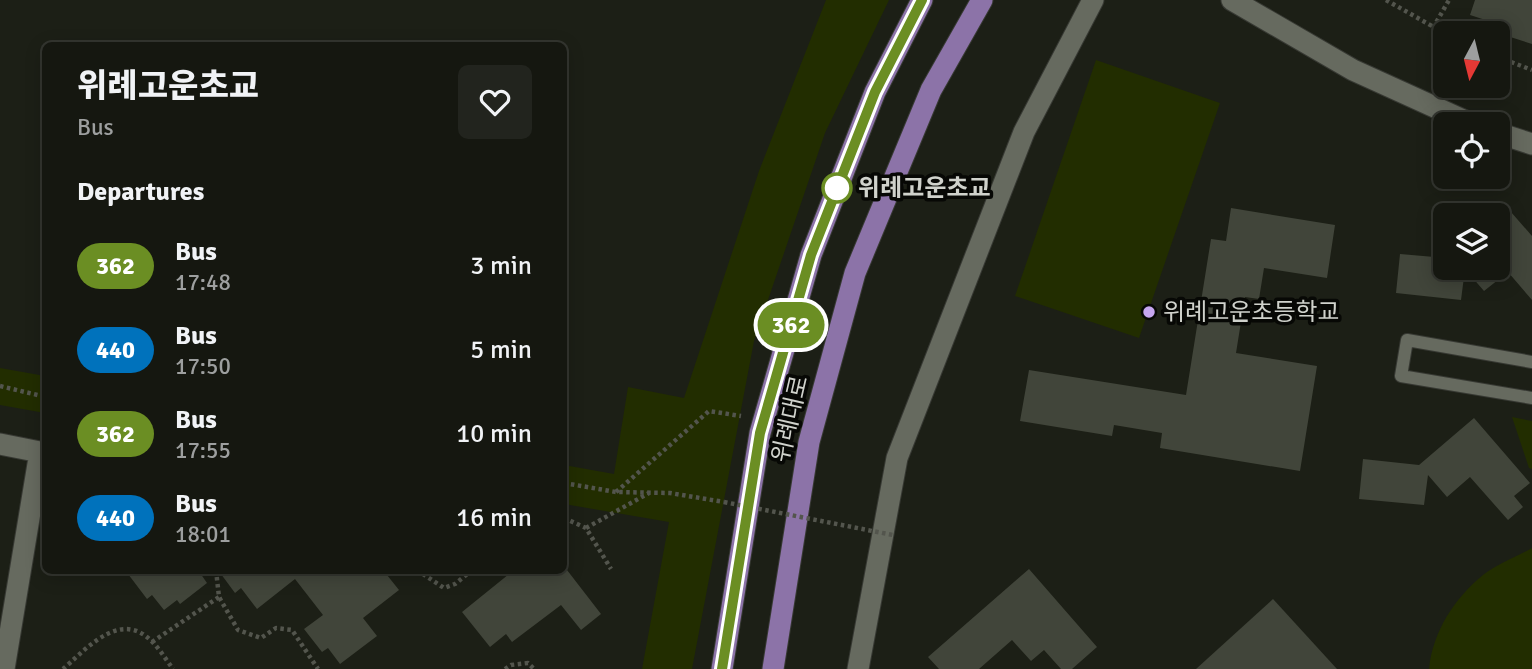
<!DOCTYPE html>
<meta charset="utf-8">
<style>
:root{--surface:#151710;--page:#22241e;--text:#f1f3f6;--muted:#9d9f9f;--line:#343630}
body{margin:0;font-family:Signika,"Noto Sans KR",sans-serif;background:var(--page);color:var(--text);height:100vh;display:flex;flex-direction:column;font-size:26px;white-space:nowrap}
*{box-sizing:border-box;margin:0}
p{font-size:23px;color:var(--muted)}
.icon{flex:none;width:38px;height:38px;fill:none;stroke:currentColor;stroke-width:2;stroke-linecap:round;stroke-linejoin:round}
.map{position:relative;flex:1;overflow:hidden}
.side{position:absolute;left:42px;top:42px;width:525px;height:532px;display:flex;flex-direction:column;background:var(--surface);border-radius:10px;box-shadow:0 4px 18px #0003,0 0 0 2px var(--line)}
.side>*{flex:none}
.badge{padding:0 14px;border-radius:23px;font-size:24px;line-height:46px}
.needle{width:46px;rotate:187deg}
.buttons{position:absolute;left:1433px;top:21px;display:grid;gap:14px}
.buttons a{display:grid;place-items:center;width:77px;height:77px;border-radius:10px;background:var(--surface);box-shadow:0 4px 18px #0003,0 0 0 2px var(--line);font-size:35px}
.map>.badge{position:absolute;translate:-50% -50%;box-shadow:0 0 0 4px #fff}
h2{padding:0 35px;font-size:26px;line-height:63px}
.round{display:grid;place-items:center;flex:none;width:74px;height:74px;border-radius:10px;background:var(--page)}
.headline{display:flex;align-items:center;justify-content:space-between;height:119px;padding:0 35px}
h1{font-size:33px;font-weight:800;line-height:52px}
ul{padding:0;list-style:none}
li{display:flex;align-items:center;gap:21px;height:84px;padding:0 35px}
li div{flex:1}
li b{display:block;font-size:26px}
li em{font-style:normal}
li .badge{min-width:77px;font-weight:700;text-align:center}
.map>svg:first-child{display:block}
</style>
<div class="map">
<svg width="1532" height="669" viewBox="0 0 1532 669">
<rect width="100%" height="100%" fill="#1c1f16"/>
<g fill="#222d00">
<path d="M826,0h63l-64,133 -71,208 -62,328h-50l27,-147 -105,-18v-39l50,9 14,-87 56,11 75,-227z"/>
<path d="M1096,60l124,43 -81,235 -124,-42z"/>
<path d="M0,368l45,8v37l-45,-8z"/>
<path d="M1512,417l20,4v48l-3,-1z"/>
<path d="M1532,548v121h-103c4,-38 25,-70 54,-94 14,-11 33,-18 49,-27z"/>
</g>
<g fill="#41453a">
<path d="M1475,0h57v44l-28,-9 3,-8 -37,-12z"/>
<path d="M1231,208l104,17 -8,53 -63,-10 -5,31 -14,-2 -9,56 81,13 -17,105 -140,-23 2,-15 -48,-8 -2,11 -92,-15 9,-51 157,25 25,-156 15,2z"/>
<path d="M1511,212l21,24v64l-24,-28 -24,19 -19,-22 -4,31 -65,-7 4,-39 46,4v10h52v-45z"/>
<path d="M1474,418l56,65 -16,13 9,11 -15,13 -38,-43 -23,20 -19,-22 -4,30 -65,-6 4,-40 56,6z"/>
<path d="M1029,569l68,78 -25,22h-11l-17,-19 -13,11 -19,-21 -33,29h-40l-11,-12z"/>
<path d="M125,570h73l9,13 -27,21 -3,-4 -13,10 -12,-15 -5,4z"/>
<path d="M218,570h165l16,20 -36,28 14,18 -37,28 -12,-16 -6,4 -18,-23 19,-14 -28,-36 -38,30 -16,-21 -6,5z"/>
<path d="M514,570h53l34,44 -20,16 -20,-25 -49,37 -6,-8 -16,13 -28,-35z"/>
<path d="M1273,599l64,70h-141z"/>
</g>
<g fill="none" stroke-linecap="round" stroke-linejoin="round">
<defs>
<path id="lane" d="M1532,362l-125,-22 -6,36 131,22"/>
<g id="street">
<path d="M0,444l40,8 -36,217"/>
<path d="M858,669l39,-211 127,-326 69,-132"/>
</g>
<g id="secondary">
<path d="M1232,0l121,70 119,54"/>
<path d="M1498,133l34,11"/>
</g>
<g id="primary">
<path d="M722,669l38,-236 51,-178 64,-163 47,-92"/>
<path d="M773,669l36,-227 46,-169 76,-183 51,-90"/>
</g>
</defs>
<use href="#lane" stroke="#373933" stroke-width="14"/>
<use href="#street" stroke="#373933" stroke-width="23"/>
<use href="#secondary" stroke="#373933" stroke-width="23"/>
<use href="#primary" stroke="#373933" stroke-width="23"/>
<g stroke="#53554d" stroke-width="4.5" stroke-dasharray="3.5 3.5" stroke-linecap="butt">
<path d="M1386,0l60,34"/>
<path d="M1433,28l16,-28"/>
<path d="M1498,57l34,13"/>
<path d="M0,386l46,11"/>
<path d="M564,483l52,9 54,1 54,9"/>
<path d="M616,492l93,-81 32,5"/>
<path d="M564,518l22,10 25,41"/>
<path d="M586,528l63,-35"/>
<path d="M216,570l3,27 19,33 23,8 15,-10 16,2 26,39"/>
<path d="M417,570l27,18 11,-4 17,-14"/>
<path d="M152,642l67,-45"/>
<path d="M63,669c19,-16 48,-50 76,-37 15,7 25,25 34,37"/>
<path d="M505,669l6,-4 17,-2 6,6"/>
</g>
<use href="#lane" stroke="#666a5f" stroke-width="12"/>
<use href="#street" stroke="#666a5f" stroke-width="21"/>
<use href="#secondary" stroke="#666a5f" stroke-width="21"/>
<use href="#primary" stroke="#8c73a8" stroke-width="21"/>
<path stroke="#53554d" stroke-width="4.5" stroke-dasharray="3.5 3.5" stroke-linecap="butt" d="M724,502l169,33"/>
</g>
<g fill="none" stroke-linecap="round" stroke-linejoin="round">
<defs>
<path id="line" d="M722,669l38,-236 51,-178 64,-163 47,-92"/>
</defs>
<use href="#line" stroke="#fff" stroke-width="16"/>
<use href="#line" stroke="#6b8e23" stroke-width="10"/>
</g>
<circle fill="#fff" stroke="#6b8e23" stroke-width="3.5" cx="837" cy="188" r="14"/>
<circle fill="#c6a6f0" stroke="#070805" stroke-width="2.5" cx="1149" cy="312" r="7"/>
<g text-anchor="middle" stroke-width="7" stroke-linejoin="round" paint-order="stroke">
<g font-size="24" font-weight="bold" fill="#d0d2cc" stroke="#070805" text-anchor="start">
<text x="858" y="196">위례고운초교</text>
</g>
<g font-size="24" fill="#d0d2cc" stroke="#070805" text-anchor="start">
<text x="1163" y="320">위례고운초등학교</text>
</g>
<g font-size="24" fill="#d0d2cc" stroke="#070805">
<text transform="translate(790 419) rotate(-77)" y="8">위례대로</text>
</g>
</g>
</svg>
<div class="buttons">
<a><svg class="needle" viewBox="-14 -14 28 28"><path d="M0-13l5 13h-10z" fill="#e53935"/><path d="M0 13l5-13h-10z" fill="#9d9f9f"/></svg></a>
<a><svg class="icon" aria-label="locate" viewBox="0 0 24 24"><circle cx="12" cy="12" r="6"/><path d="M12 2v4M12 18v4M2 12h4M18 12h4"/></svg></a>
<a><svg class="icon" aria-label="layers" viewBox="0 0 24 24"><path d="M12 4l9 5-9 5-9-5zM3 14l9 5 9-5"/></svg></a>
</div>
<b class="badge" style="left:791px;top:325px;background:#6b8e23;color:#fff">362</b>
<section class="side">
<div class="headline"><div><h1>위례고운초교</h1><p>Bus</p></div><a class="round"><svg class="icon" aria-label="heart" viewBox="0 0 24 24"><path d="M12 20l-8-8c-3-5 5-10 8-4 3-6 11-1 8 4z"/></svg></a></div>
<h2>Departures</h2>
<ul>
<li><span class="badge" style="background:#6b8e23;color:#fff">362</span><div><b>Bus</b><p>17:48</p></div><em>3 min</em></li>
<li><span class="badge" style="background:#0072bc;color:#fff">440</span><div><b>Bus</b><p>17:50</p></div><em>5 min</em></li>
<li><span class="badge" style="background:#6b8e23;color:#fff">362</span><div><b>Bus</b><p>17:55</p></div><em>10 min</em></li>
<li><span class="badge" style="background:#0072bc;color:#fff">440</span><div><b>Bus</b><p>18:01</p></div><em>16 min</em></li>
</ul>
</section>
</div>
